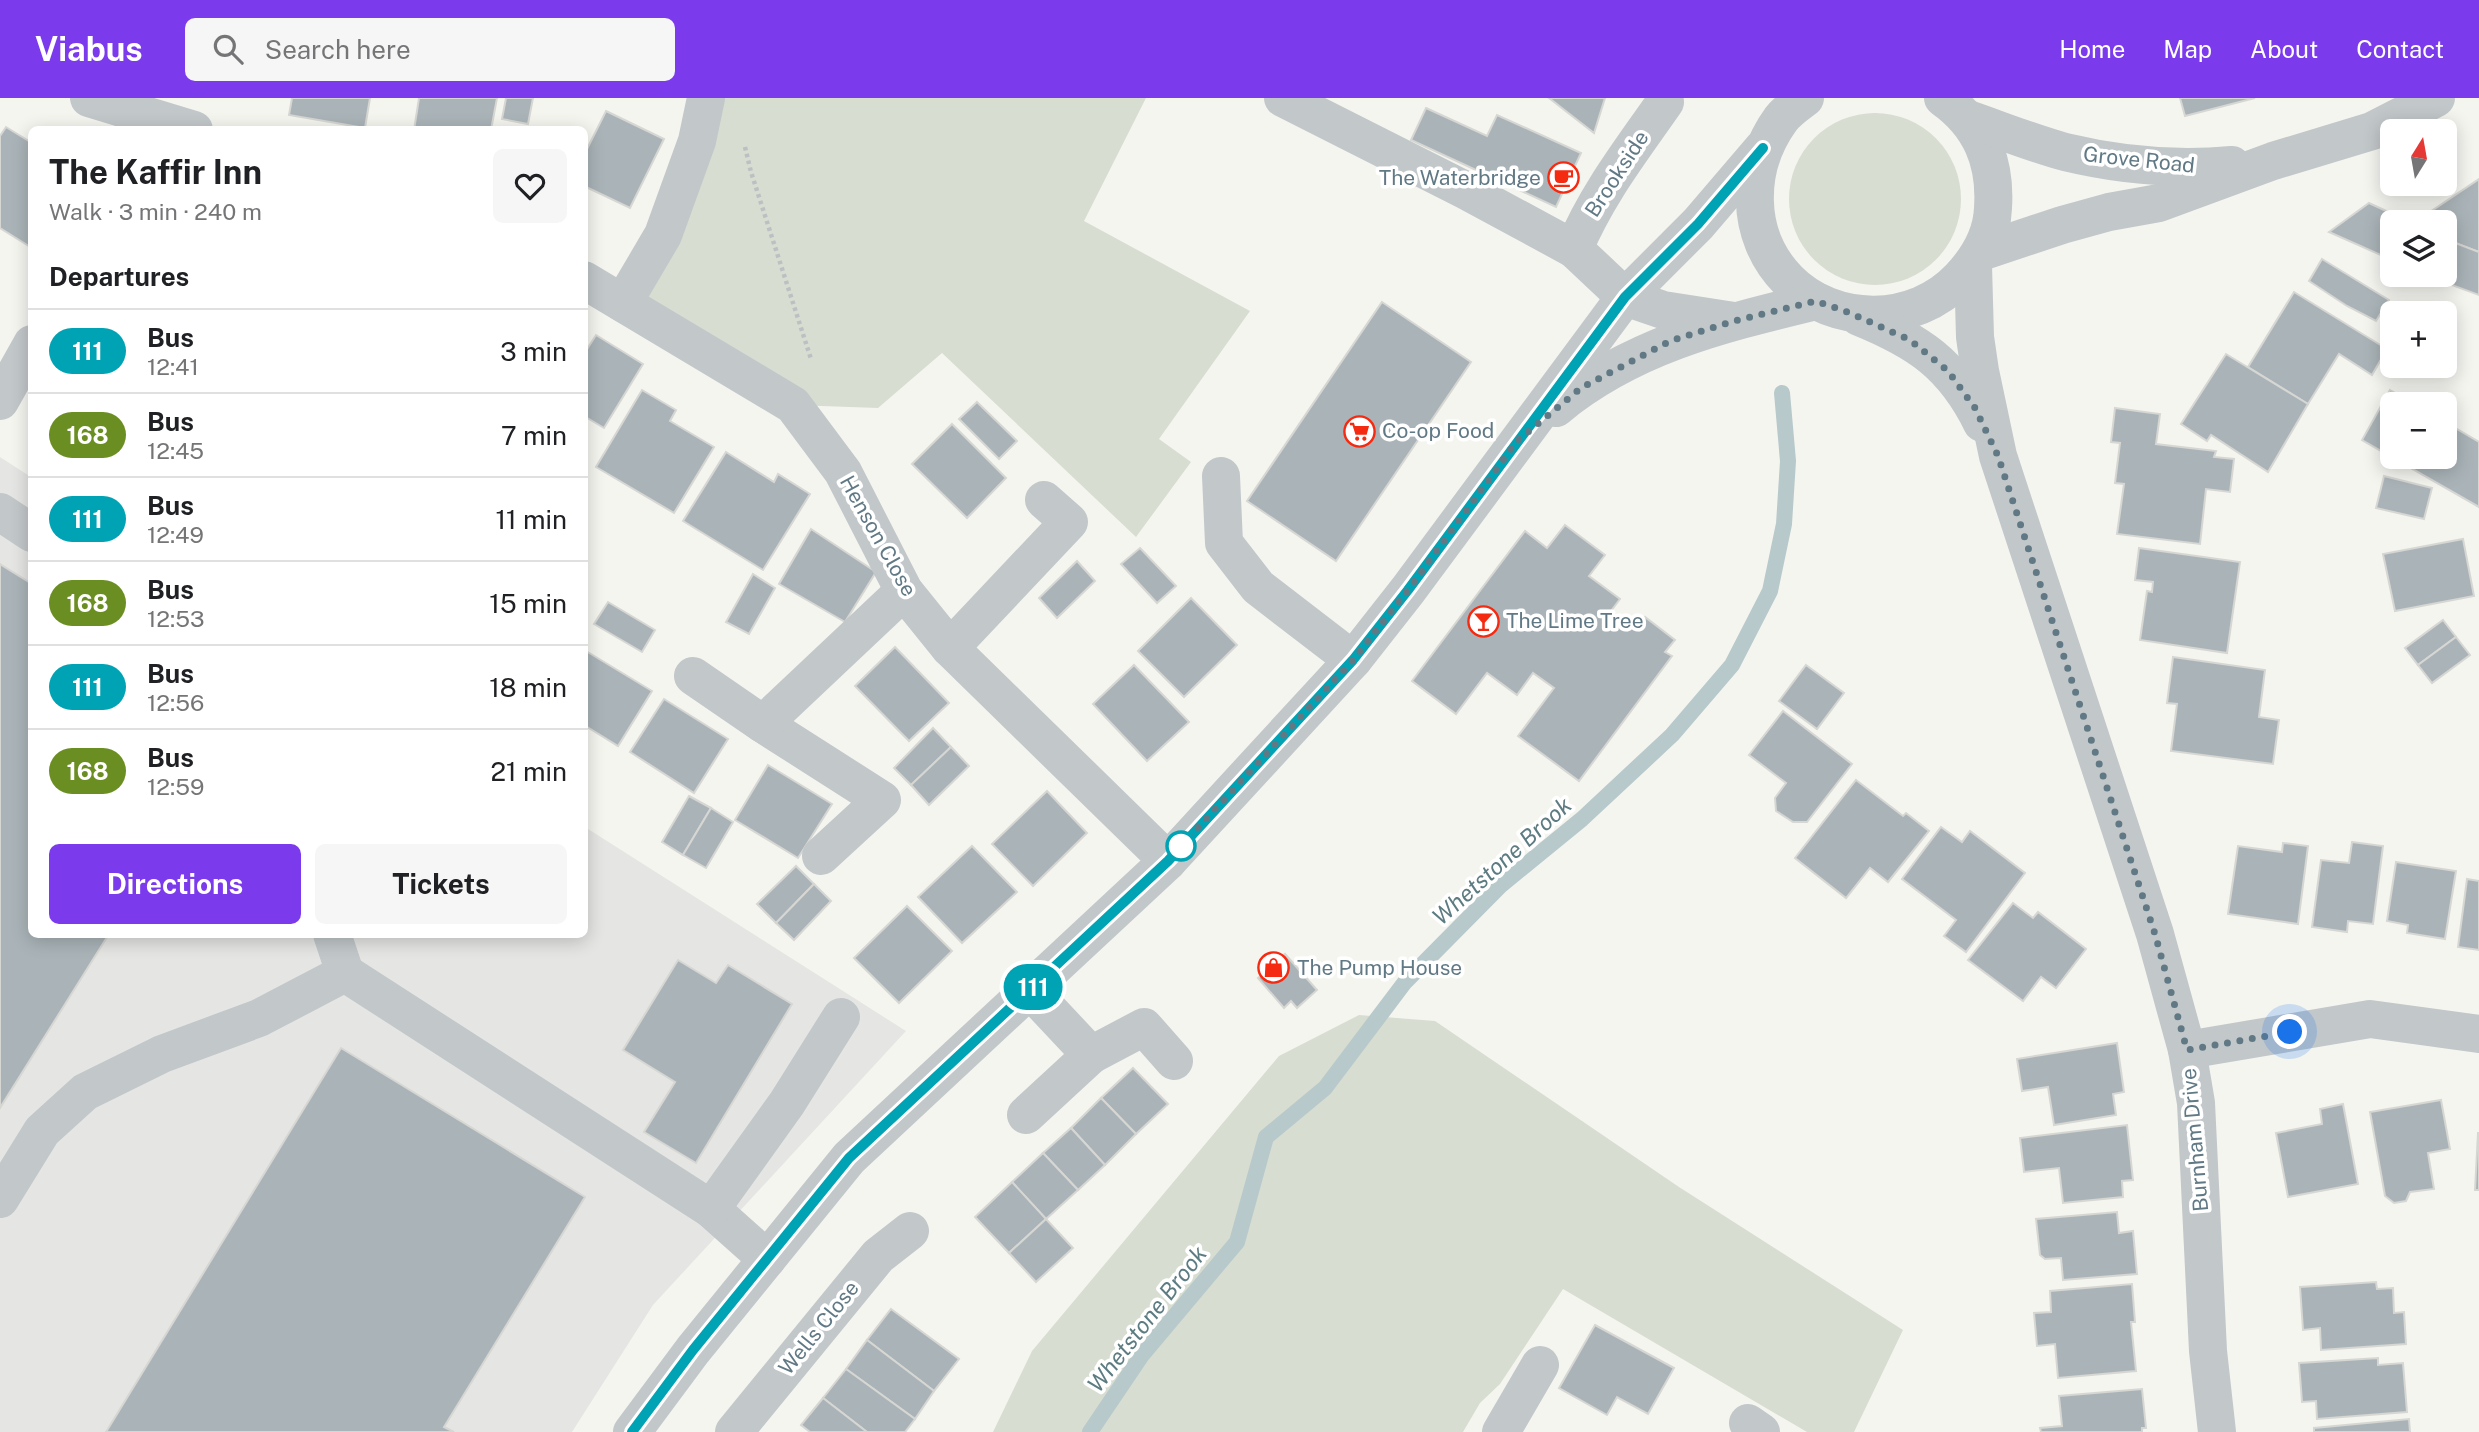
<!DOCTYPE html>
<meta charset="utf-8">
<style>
:root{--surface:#fff;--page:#f6f6f6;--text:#202124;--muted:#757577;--line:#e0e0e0;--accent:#7c3aed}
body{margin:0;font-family:"Public Sans",sans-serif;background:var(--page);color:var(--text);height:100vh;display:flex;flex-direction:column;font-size:26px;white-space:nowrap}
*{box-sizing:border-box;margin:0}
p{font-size:23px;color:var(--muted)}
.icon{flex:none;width:38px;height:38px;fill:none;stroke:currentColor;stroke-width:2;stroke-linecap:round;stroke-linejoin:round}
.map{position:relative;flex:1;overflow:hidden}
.details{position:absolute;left:28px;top:28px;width:560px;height:812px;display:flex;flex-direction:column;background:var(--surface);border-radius:10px;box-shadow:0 4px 18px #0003}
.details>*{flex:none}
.badge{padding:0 14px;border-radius:23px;font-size:24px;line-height:46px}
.needle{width:46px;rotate:11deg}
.fabs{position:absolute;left:2380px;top:21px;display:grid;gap:14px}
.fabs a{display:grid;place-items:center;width:77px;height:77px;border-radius:10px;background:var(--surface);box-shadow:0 4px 18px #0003;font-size:35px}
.you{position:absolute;width:35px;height:35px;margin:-18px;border:5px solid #fff;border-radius:50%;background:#1a73e8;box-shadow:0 0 0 10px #1a73e833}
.map>.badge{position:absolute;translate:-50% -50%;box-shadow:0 0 0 4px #fff}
h2{padding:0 21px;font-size:26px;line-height:63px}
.round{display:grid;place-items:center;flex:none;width:74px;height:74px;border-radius:10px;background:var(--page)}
.head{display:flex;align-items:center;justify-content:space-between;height:119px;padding:0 21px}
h1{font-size:33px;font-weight:700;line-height:52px}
.primary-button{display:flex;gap:14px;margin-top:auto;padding:14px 21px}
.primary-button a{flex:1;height:80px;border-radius:10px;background:var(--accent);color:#fff;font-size:28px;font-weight:700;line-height:80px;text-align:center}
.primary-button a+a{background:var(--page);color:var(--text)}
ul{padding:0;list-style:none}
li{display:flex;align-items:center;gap:21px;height:84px;padding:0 21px;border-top:2px solid var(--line)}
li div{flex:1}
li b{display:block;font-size:26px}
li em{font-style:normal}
li .badge{min-width:77px;font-weight:700;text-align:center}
header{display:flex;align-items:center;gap:42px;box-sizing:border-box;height:98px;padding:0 35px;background:var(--accent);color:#fff}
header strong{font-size:33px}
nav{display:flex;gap:38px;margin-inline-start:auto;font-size:24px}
.search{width:490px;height:63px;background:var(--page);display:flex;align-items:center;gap:18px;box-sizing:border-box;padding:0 24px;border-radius:10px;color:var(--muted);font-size:26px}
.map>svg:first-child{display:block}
</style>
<header>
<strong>Viabus</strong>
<div class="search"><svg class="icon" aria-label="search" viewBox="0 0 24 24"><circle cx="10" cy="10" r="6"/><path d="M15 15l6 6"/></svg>Search here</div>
<nav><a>Home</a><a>Map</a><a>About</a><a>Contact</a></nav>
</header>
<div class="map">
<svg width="2479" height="1334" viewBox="0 0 2479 1334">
<rect width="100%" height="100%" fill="#f5f5f0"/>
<path fill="#e5e6e4" d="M0,359l31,20 1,457h552l1,-107 321,204 -253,274 -81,127h-572z"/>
<g fill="#d7ddd1">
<path d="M705,0h441l-62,123 166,90 -91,128 32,23 -55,75 -194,-184 -64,55 -85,-3 -170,-102z"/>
<circle cx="1875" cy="101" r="86"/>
<path d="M1359,917l76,6 244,166 224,143 -49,102h-47l-244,-143 -63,95 -20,19 -17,29h-470l39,-81 247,-295z"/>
</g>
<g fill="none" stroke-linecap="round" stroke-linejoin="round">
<path stroke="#b8c9cb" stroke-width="16" d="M1090,1334l52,-77 95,-113 29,-105 59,-49 80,-106 95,-96 82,-67 90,-84 60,-70 38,-74 14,-67 4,-63 -6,-68"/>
</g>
<g fill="#aab4b8" stroke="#d6d6d3" stroke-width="2">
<path d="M292,0h78l-5,30 -76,-13z"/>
<path d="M419,0h78l-6,32h-77z"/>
<path d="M506,0h27l-5,26 -26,-5z"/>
<path d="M1549,0h56l-11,35z"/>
<path d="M2180,0h75l-70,18z"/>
<path d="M1426,10l61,28 10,-21 84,38 -25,54 -145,-67z"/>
<path d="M606,13l58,28 -34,69 -46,-22v-31z"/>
<path d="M6,29l26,16v105l-32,-20v-92z"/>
<path d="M2479,81v73l-34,-13v-17h-30z"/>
<path d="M2369,105l41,19h-18v38l-63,-28z"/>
<path d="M2445,141l34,13v43l-49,-18 1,-2h14z"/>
<path d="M2322,161l67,41 -13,21 -29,-15 -38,-25z"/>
<path d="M2294,194l93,57 -15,26 -33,-21 -31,50 -60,-37z"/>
<path d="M1382,204l89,60 -135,199 -89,-60z"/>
<path d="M596,237l47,29 -39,64 -20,-12v-62z"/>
<path d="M2226,256l82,50 -40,68 -57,-37 -4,6 -26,-17z"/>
<path d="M642,292l34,20 -6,11 44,26 -40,66 -78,-46z"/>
<path d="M2390,292l24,14h-22v53h53v-35l34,20v65l-117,-67z"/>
<path d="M977,304l40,39 -18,18 -40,-40z"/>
<path d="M2115,310l45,6 -4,30 60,7 -2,6 20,2 -4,33 -24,-3 -6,55 -83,-10 7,-50 -9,-1 5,-40 -9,-1z"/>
<path d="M952,326l54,54 -39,40 -55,-54z"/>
<path d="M726,354l48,30 4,-8 32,20 -47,76 -80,-49z"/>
<path d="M2384,378l48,12 -8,31 -48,-11z"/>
<path d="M1565,427l40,30 -16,21 31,23 -9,12 25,18 9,-12 30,23 -10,12 7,4 -93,125 -61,-45 36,-48 -21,-15 -16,22 -30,-22 -31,41 -44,-33 113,-150 22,17z"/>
<path d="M811,431l65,43 -31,50 -66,-38z"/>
<path d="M2463,441l11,57 -79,15 -12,-57z"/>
<path d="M1140,450l36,38 -19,17 -36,-39z"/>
<path d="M2139,450l101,14 -13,91 -87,-13 7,-49 5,1 1,-10 -18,-2z"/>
<path d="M1077,463l18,20 -38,37 -18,-20z"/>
<path d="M0,466l32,20v350h77l-109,174z"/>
<path d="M753,476l22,14 -26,46 -23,-12z"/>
<path d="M1191,500l46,47 -53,52 -46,-46z"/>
<path d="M608,504l47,28 -13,22 -48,-28z"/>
<path d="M2443,522l13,17 -38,28 -13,-17z"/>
<path d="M2456,539l14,18 -38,28 -14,-18z"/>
<path d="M895,549l54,56 -40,38 -54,-55z"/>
<path d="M586,553l66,40 -34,55 -34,-21v-71z"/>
<path d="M2173,559l92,13 -6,47 20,3 -6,44 -102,-13 6,-47 -10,-1z"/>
<path d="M1134,567l55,57 -42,39 -54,-57z"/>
<path d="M1806,567l38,28 -27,36 -38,-28z"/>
<path d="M664,601l64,40 -34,54 -64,-41z"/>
<path d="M1783,613l69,53 -45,58h-14l-17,-11 -1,-13 11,-15 -37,-28z"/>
<path d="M933,630l18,19 -40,38 -17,-17z"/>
<path d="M951,649l18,19 -40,39 -18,-20z"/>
<path d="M768,667l64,39 -34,54 -63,-38z"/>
<path d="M1856,682l47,36 3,-3 23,18 -41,51 -18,-14 -24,30 -51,-40z"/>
<path d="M1047,693l40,42 -54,53 -41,-42z"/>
<path d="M689,698l22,12 -28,47 -21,-13z"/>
<path d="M711,710l22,14 -27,46 -23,-13z"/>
<path d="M1941,729l21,15 8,-11 55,42 -59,79 -22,-16 12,-16 -54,-41z"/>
<path d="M2352,744l31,4 -10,78 -25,-3 -1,11 -35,-5 9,-67 28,3z"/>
<path d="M2283,745l25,3 -10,78 -70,-10 10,-68 44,6z"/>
<path d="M972,748l45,46 -55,51 -44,-46z"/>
<path d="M2396,764l60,9 -11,68 -38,-6 1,-8 -21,-4z"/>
<path d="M796,768l18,18 -38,39 -19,-19z"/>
<path d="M2467,781l12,2v69l-21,-3z"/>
<path d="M814,786l17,17 -37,39 -18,-17z"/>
<path d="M2013,805l20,15 5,-6 48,37 -30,39 -15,-11 -18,24 -55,-41z"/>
<path d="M907,808l45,45 -53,52 -45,-45z"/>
<path d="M1285,856l32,36 -20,18 -6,-7 -7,7 -26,-30z"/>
<path d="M678,862l38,23 12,-18 64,39 -96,159 -52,-31 31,-50 -52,-32z"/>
<path d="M2117,945l7,49 -11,2 3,21 -62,10 -6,-38 -26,4 -5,-32z"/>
<path d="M341,950l244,149 -141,230 10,5h-348z"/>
<path d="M1133,970l35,36 -32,30 -35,-36z"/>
<path d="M1101,1000l35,36 -31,31 -34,-37z"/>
<path d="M2441,1002l9,49 -22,4 6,36 -24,3 -4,9 -12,2 -9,-7 -15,-84z"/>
<path d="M2343,1006l15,80 -70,13 -12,-64 46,-9 -2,-15z"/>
<path d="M2127,1027l6,55 -11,1 1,16 -60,6 -4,-35 -35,4 -4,-34z"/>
<path d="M1071,1030l34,37 -27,25 -35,-37z"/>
<path d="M2478,1035h1v57h-4z"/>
<path d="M1043,1055l35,37 -32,29 -34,-37z"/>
<path d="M1012,1084l34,37 -37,34 -34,-36z"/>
<path d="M2117,1114l2,21 14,-2 4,43 -74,6 -2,-22 -16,1 -5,-4 -4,-36z"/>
<path d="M1046,1121l27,29 -37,34 -27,-29z"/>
<path d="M2376,1184l1,7 16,-1 1,25 10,-1 2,32 -85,6 -1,-22 -17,2 -3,-43z"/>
<path d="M2132,1186l3,38h-4l5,49 -78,7 -3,-34 -18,2 -3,-33 17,-1 -1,-21z"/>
<path d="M891,1211l68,50 -25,32 -67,-51z"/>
<path d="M1595,1227l79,43 -26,46 -31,-17 -10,18 -48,-27z"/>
<path d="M867,1242l67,51 -19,28 -69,-50z"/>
<path d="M2378,1260v7l25,-2 4,49 -90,7 -1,-18 -14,1 -3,-39z"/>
<path d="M846,1271l69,50 -10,13h-38l-44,-34z"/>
<path d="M2142,1291l4,39h-4v4h-101l-1,-4 22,-2 -3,-30z"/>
<path d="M823,1300l44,34h-57l-9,-7z"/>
<path d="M2409,1321l1,13h-96v-4z"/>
</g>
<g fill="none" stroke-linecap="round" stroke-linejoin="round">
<path stroke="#bdc0c2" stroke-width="4.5" stroke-dasharray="3.5 3.5" stroke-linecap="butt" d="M745,49l6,25 60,187"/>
<g stroke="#c2c7ca" stroke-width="38">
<path d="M89,0l105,32"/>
<path d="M1283,0l182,92 109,59 51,48 38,13 71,11"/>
<path d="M1805,0c-8,6 -18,13 -24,21 -35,48 -37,116 7,161 46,47 127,46 172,-2 18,-19 32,-43 33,-70 3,-46 -12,-83 -50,-110"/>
<path d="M1968,21c32,11 64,24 97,33 54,13 112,18 167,13"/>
<path d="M1574,151c23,-55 57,-98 91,-147"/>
<path d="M1981,154l81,-27 47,-13 50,-9 114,-42 99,-30 64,-33"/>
<path d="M1973,167l2,72 5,34 18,85 157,478 32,116 9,53 12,248 9,81"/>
<path d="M584,182l209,125 50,67 61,119 46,57 218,213"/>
<path d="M623,205l40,-68 34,-94 9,-43"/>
<path d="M1859,219c59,24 94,47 123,106"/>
<path d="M0,303l32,-57"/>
<path d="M1556,310c76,-63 166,-84 260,-107"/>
<path d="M1221,378l3,67 34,44 95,73"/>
<path d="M0,414l32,21"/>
<path d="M950,550l119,-126 -25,-22"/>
<path d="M693,578l70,48 119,76 -61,56"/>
<path d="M763,626l141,-133"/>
<path d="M332,836l13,39"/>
<path d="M1030,892l61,65 53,-28 30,34"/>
<path d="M2187,952l183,-31 109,15"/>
<path d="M1026,1017l65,-60"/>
<path d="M0,1101l42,-68 43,-39 77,-38 97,-36 86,-45 366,236 56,50"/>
<path d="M711,1111l76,-106 54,-86"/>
<path d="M1748,1325l13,9"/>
<path d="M632,1334l61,-82 156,-192 319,-297 185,-201 55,-70 217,-293 73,-73 65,-76"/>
<path d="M734,1334l144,-176 32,-25"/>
<path d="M1501,1334l39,-67"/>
</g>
</g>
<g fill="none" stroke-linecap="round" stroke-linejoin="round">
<defs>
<path id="line" d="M632,1334l61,-82 156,-192 319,-297 185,-201 55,-70 217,-293 73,-73 65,-76"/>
</defs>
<use href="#line" stroke="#fff" stroke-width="16"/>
<use href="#line" stroke="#00a3b4" stroke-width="10"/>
<path stroke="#617985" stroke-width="7" stroke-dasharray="0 12.6" d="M1181,748l172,-186 55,-70 109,-149 64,-53 89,-47 64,-20 82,-20 34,12 60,27 38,31 27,37 23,48 157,478 32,116 103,-18"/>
</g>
<defs>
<symbol id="cafe-ring" viewBox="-11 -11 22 22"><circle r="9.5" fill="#fff" stroke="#f42a11" stroke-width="1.5"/><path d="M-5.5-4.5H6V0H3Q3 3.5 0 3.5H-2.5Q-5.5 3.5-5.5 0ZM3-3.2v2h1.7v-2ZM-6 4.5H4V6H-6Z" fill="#f42a11"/></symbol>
<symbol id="supermarket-ring" viewBox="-11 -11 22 22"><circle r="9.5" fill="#fff" stroke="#f42a11" stroke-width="1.5"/><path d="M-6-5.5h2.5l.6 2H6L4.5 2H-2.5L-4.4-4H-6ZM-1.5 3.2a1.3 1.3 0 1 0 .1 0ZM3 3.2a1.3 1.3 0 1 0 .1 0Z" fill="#f42a11"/></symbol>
<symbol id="bar-ring" viewBox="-11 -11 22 22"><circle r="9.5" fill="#fff" stroke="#f42a11" stroke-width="1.5"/><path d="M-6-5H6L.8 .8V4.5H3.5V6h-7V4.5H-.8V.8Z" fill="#f42a11"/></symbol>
<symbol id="shop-ring" viewBox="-11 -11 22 22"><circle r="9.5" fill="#fff" stroke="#f42a11" stroke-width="1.5"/><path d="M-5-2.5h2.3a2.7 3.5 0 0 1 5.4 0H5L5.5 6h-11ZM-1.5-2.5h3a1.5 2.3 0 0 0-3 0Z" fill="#f42a11"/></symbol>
</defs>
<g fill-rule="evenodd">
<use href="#cafe-ring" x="1546" y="62" width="35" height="35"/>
<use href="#supermarket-ring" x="1342" y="316" width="35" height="35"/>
<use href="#bar-ring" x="1466" y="506" width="35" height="35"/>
<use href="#shop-ring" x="1256" y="852" width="35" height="35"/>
</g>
<circle fill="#fff" stroke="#00a3b4" stroke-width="3.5" cx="1181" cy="748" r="14"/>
<g text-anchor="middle" stroke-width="7" stroke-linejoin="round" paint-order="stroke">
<g font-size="21" fill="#617985" stroke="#fff">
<text transform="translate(2139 62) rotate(6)" y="7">Grove Road</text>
<text transform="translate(1617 76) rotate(-57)" y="7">Brookside</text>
<text transform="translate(878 438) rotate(61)" y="7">Henson Close</text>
<text transform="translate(2195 1042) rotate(-95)" y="7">Burnham Drive</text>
<text transform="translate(819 1230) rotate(-51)" y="7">Wells Close</text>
</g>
<g font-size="21" fill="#617985" stroke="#fff" text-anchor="start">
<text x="1541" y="87" text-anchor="end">The Waterbridge</text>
<text x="1382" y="340">Co-op Food</text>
<text x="1506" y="530">The Lime Tree</text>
<text x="1297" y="877">The Pump House</text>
</g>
<g font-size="23" font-style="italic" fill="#5c7c82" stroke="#fff">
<text transform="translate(1502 763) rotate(-42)" y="8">Whetstone Brook</text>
<text transform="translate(1147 1221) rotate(-52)" y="8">Whetstone Brook</text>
</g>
</g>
</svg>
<div class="fabs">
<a><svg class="needle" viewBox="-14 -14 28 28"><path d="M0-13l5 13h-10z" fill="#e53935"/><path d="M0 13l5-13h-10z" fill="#757577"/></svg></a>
<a><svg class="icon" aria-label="layers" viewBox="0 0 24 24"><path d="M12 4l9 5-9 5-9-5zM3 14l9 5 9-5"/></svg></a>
<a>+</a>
<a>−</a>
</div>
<div class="you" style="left:2290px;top:934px"></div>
<b class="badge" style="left:1033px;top:889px;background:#00a3b4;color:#fff">111</b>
<section class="details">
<div class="head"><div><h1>The Kaffir Inn</h1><p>Walk · 3 min · 240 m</p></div><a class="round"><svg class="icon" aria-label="heart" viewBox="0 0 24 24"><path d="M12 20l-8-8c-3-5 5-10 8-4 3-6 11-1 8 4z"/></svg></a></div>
<h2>Departures</h2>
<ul>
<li><span class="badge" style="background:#00a3b4;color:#fff">111</span><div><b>Bus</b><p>12:41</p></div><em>3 min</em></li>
<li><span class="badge" style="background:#6b8e23;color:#fff">168</span><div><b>Bus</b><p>12:45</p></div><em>7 min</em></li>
<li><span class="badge" style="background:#00a3b4;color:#fff">111</span><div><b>Bus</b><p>12:49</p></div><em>11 min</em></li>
<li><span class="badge" style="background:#6b8e23;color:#fff">168</span><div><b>Bus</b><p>12:53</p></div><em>15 min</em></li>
<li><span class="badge" style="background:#00a3b4;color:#fff">111</span><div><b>Bus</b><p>12:56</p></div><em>18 min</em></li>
<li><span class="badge" style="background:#6b8e23;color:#fff">168</span><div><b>Bus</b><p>12:59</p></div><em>21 min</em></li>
</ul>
<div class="primary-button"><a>Directions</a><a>Tickets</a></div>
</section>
</div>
